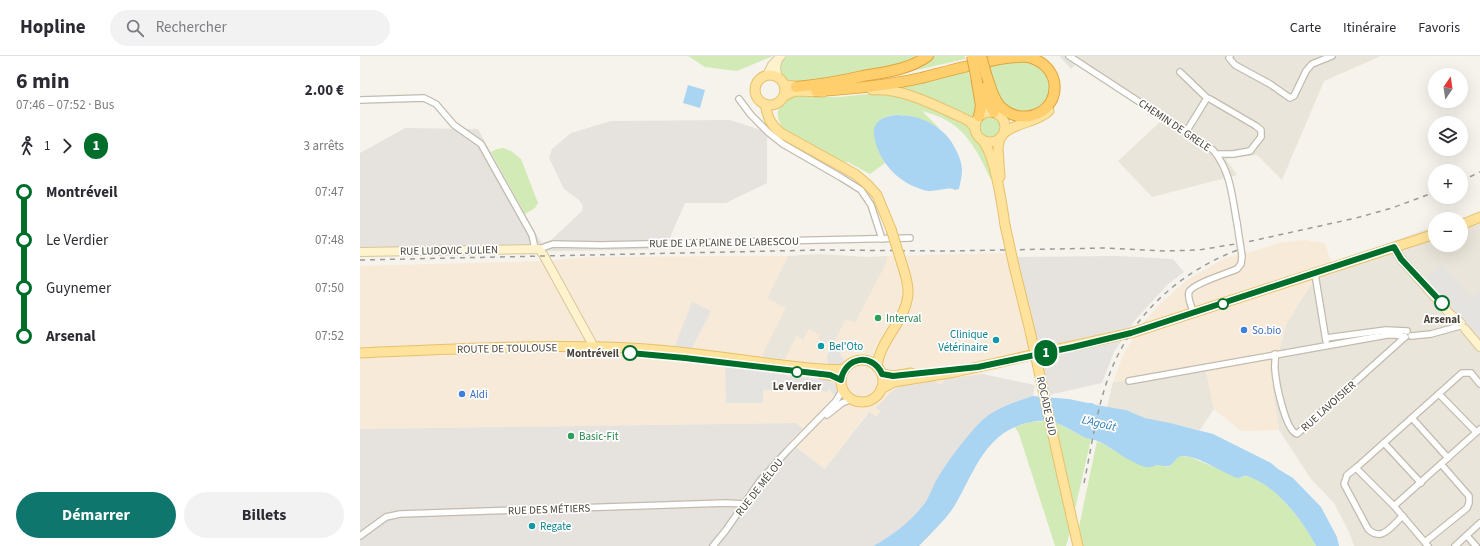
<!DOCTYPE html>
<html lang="fr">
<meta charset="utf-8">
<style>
:root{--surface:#fff;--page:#f2f2f3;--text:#2b2b33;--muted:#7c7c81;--line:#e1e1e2;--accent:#0f766e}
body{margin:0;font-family:"Source Sans 3",sans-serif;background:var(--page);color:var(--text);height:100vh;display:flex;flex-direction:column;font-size:15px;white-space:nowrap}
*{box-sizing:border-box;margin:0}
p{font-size:13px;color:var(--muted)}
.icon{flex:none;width:22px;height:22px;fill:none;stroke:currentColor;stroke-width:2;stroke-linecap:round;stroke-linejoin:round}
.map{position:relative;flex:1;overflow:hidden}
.sheet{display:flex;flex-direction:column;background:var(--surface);width:360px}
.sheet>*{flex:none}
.badge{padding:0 8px;border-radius:13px;font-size:14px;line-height:26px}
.needle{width:26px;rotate:13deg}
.fabs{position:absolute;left:1068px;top:12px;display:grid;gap:8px}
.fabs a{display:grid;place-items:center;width:40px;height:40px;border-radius:50%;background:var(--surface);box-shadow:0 4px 16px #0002;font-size:20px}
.map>.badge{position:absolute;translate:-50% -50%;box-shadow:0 0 0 2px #fff}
.legs{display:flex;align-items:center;gap:6px;height:44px;padding:0 16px;font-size:13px}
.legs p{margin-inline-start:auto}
.overview{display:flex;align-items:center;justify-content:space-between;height:68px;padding:0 16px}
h1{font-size:22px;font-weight:700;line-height:30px}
.cta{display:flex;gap:8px;margin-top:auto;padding:8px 16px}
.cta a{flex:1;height:46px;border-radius:24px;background:var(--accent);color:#fff;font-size:16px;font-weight:700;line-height:46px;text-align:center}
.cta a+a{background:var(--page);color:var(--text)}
ul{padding:0 16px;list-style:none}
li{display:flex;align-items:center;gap:14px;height:48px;font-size:15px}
li i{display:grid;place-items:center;width:6px;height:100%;margin:0 5px;background:currentColor}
li i::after{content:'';width:10px;height:10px;margin:-5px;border:3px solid;border-radius:50%;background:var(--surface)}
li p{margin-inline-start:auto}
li:first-child i{background:linear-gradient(#0000 50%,currentColor 0)}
li:last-child i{background:linear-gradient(currentColor 50%,#0000 0)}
header{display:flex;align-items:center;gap:24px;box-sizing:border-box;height:56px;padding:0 20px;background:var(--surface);border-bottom:1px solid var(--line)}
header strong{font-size:19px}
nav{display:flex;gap:22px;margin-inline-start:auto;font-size:14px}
.search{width:280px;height:36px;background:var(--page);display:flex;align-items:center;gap:10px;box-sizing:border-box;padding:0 14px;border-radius:22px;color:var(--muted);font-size:15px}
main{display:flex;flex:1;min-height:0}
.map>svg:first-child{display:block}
</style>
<header>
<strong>Hopline</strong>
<div class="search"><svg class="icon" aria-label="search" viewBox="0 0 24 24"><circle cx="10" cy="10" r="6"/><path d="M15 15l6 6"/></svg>Rechercher</div>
<nav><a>Carte</a><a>Itinéraire</a><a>Favoris</a></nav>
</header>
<main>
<section class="sheet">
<div class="overview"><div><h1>6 min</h1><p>07:46 – 07:52 · Bus</p></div><b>2.00 €</b></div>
<div class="legs"><svg class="icon" aria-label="walk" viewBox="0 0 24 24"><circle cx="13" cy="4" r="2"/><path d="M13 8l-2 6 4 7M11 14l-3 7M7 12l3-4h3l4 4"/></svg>1<svg class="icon" aria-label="forward" viewBox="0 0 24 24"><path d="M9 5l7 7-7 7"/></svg><b class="badge" style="background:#006e2b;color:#fff">1</b><p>3 arrêts</p></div>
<ul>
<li><i style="color:#006e2b"></i><b>Montréveil</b><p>07:47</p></li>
<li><i style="color:#006e2b"></i><span>Le Verdier</span><p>07:48</p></li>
<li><i style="color:#006e2b"></i><span>Guynemer</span><p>07:50</p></li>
<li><i style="color:#006e2b"></i><b>Arsenal</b><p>07:52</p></li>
</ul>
<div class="cta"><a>Démarrer</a><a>Billets</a></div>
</section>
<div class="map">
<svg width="1120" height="490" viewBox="0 0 1120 490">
<rect width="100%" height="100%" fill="#f6f3ec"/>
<g fill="#eae5da">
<path d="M704,0h317l-57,25 -42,99 -25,-25 -31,4 11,16 -85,22 -34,-36 43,-40z"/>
<path d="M1120,159v331h-126l-5,-14 -15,-29 -23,-24 -32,-49 -7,-44 8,-39 6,-22 13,-22 13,-19 -3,-12 126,-46v19h26v-26h-4z"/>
<path d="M459,198l48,3 21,-1 -3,10 -30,57 -9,-3 -14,26 -14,-7 -15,1 -6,-4 -14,27 -21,-3 5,-62 21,-42z"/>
<path d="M845,310l9,43 -14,21 -55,-12 -19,-8 -19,-3 6,-25z"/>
</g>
<g fill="#f7ead8">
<path d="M944,184l21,3 7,22 -23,7 3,12 -13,19 -13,22 -6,22 -8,39 7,44 -38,1 -27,-22 -9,-43 -92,16 11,-29 20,-31 15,-17 28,-25 38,-22 22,-5 32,-10z"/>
<path d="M647,197l24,107 -90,25 -64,23 3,3 -3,6 -9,-5 -43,57 -36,-27 7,-19 -436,6v-163l182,-5 49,-4 197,-1 -21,42 19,10 -23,45 -1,7 21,3 14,-27 6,4 6,-11 11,6 -1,4 13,7 14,-26 9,3 30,-57 3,-10z"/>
</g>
<g fill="#e6e2dd">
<path d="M370,64l37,12v51l-41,20h-41l-20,46 -305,6v-102l45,-25 73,1 56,102 8,12 9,-3 31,-29 1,-5 -4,-6 -15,-11 -15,-31 3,-9 19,-16 40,-12z"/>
<path d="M757,200l56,3 11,13 -16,12 -33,36 -21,32 -12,31 -53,12 -32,-138z"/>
<path d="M623,318l52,11 -2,11 -21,7 -26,14 -14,15 -23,29 -15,24 -2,7 -7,11 -19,21 -11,9 -22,13h-513v-117l436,-6 7,6 -14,13 36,27 44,-57 8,5 3,-6 -4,-3 15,-16 8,-5 35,-6 7,4 4,-6z"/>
</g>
<g fill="#d2eab5">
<path d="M328,0h85l-36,15 -32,-4z"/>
<path d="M427,0h133l-24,10 -83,16h-26c-7,-9 -11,-18 0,-26z"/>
<path d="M571,0h34v3l-87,20 -21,3z"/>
<path d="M654,4l12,1 10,3 9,9 5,10v8l-7,15 -11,7 -17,-1 -16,-14 -13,-32z"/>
<path d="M608,14c3,15 14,36 4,49l-74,-30 1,-2z"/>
<path d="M516,37l17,1 71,26 7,9 3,9 14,18 3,24c-11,-24 -23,-50 -49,-62 -6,-3 -13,-5 -20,-7l17,17c-37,-22 -85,-21 -54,35l-15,11 -22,-12 -7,1c-10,-6 -20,-11 -30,-17 -15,-8 -39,-18 -32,-39l13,-11 48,1z"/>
<circle cx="630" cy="71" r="12"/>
<path d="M143,92l8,3 10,8 17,44 -3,5 -10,6 -34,-62 6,-3z"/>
<path d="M685,365l25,111 -4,14h-11l-36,-112 -4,-7 14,-5z"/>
<path d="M695,366l27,14 9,3 -16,70z"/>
<path d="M737,385l49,26 12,-2 10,2 3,-2 6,-7 4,-2 9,1 50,21 5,-2c27,4 59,46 71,70h-233l-4,-19z"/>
</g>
<g fill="#e5e3e0">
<path d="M701,0h8l5,3 2,5 -5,5 -11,-12z"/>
<path d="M1082,209l30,33 7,-5h1v45l-54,-58z"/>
<path d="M332,246l19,9 -20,39 -17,-2z"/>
<path d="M753,289l-12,34 -30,7 -7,-31z"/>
<path d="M472,290l8,2 -1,4 6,10 -6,3h-11l-1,-9z"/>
<path d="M365,310l82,12 19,1 9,5 2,6v5l-4,-1 -4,-5 -2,3 -19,-4 -2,2h-43v13h-37z"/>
</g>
<g fill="#a9d4f2">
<path d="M328,29l17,5 -5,18 -17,-5z"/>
<path d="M536,59c25,0 49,11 60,35 3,6 6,13 6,21 0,6 -2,12 -3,18l-4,1c-7,-4 -18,2 -27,1 -24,-5 -45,-23 -52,-47 -1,-4 -3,-10 -2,-15 3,-11 13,-13 22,-14z"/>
<path d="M673,340l36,3 19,4h4l4,2 30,5 19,8 25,5 43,11 58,29 7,6 15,9 28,29 16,30 2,9h-23c-13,-25 -40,-61 -69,-70 -3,-1 -5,2 -8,2 -4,0 -8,-3 -11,-4 -13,-6 -31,-18 -45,-18 -8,0 -8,8 -14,10 -4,1 -8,-1 -12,-1 -4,1 -7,3 -12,2 -16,-5 -30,-17 -45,-25 -6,-3 -14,-3 -20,-7 -8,-4 -15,-9 -24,-12 -12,-5 -30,-1 -41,4 -32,13 -44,51 -60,78 -9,15 -24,28 -36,41h-46c22,-12 36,-23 52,-43 4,-6 6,-12 9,-18 7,-16 39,-58 52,-68 13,-10 31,-16 47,-21z"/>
</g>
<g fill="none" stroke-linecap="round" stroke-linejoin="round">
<defs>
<g id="street">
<path d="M709,0l144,94c18,21 19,47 24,73"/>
<path d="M870,0l-1,2 6,7 35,19 20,14 4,-2 12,-25 6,-7 20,-8"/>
<path d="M820,16l27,26 3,1 46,27 5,4v7l-11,14 -17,3h-16"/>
<path d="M379,43l12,16 18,18 14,11 59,34 19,12 10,15 11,34"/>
<path d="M0,44l64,-2 12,6 18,21 27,19 51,91 3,13"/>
<path d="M826,76l21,-34"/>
<path d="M179,193l14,-5 48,1 309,-7"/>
<path d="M955,218l11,67"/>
<path d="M834,257c-2,-5 -7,-15 -5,-21 3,-8 39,-19 48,-23l4,-5 1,-8"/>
<path d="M1051,280l20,-2 29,-8"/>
<path d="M966,282l60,-8 21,1"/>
<path d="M915,298c1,6 -1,11 0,16 1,13 10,60 22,64l108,-97"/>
<path d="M769,325l258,-46h9l9,2"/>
<path d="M1079,338l37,38"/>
<path d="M467,359l15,-12 10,-4"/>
<path d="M1052,362l36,40"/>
<path d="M1024,387l37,40"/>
<path d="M997,411l-10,8 -3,9 24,45c14,14 24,-4 35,-13"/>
<path d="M1034,450l86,-77"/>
<path d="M0,480l26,-19 14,-3 326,-11 18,1"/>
<path d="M1107,480l9,10"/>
<path d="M1065,486l42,-34 2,-5v-7l-28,-32"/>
<path d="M353,490l13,-16 34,-49 27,-30 49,-50 7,-12"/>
<path d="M1068,490l-34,-40 -36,-36 -1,-3 105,-94h9l9,11"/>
<path d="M1095,490l25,-23"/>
</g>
<g id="secondary">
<path d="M407,19l5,-10 9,-9"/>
<path d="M417,20l-1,-9 2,-8"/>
<path d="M1034,191l7,12 48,54 12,10"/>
<path d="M0,196l179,-3 5,7 50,91"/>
<path d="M1105,273l15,18"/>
</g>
<g id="primary">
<circle cx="410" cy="34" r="15"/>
<path d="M425,29l18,2"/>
<path d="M512,34c32,-2 62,15 91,28l6,3 6,7"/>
<path d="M424,40l11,-5 28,1"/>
<path d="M405,48c3,14 5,20 16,29l74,41 12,10 10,11 14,34"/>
<circle cx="630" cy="71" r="15"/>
<path d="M644,77c13,-11 32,-10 45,-22"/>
<path d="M622,84c13,14 20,64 23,85"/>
<path d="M640,121l-2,-29 2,-10"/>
<path d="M1101,169l19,-8"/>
<path d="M654,210l16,65"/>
<path d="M0,297c89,-4 179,-9 269,-5 51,2 102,11 153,17 21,2 42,6 63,4"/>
<circle cx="502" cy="325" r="21"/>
<path d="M517,311c3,-28 28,-45 31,-72 1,-11 -3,-21 -6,-31"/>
<path d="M462,318l12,2 7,4"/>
<path d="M522,318l11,2 18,-3"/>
<path d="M521,333l13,-7 61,-10 176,-39 304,-99"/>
<path d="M702,420l16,70"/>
</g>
<g id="highway">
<path d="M616,20l5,30 -2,10"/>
<path d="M436,31c23,-2 45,-6 67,-11 23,-4 45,-6 65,-20"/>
<path d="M624,32l2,10 8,14"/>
<path d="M456,35c37,-2 69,-5 105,-13 19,-5 38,-10 56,-14 17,-4 34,-8 51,-7 12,3 23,11 26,24 6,32 -34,48 -55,24 -7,-9 -9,-20 -13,-31"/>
</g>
</defs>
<use href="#street" stroke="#c2bbae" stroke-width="8"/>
<use href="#secondary" stroke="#d6c79b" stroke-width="10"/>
<use href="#primary" stroke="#e6c16a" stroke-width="11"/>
<use href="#highway" stroke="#e0a43c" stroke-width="12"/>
<use href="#street" stroke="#fff" stroke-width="5.5"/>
<use href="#secondary" stroke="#fff3cd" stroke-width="8"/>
<use href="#primary" stroke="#ffe39c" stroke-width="9"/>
<use href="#highway" stroke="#ffcf6e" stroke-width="10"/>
<g stroke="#9a9a9a" stroke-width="1.5" stroke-dasharray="5 5" stroke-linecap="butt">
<path d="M1101,125l19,-9"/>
<path d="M0,204l460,-10 130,1 156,-3 59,3 34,-1 48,-8 109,-24 36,-10 43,-16"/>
<path d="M724,427c8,-38 13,-79 28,-115 24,-58 72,-99 131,-120"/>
</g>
<defs>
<path id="street-bridge" d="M877,167l5,33"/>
<g id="primary-bridge">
<path d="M645,169l9,41"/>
<path d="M531,173l11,35"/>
<path d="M670,275l32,145"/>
</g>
<g id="highway-bridge">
<path d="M612,0l4,20"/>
<path d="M621,0l5,18"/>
</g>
</defs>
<use href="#street-bridge" stroke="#c2bbae" stroke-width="8" stroke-linecap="butt"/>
<use href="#primary-bridge" stroke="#e6c16a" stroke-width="11" stroke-linecap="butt"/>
<use href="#highway-bridge" stroke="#e0a43c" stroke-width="12" stroke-linecap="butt"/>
<use href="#street-bridge" stroke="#fff" stroke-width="5.5"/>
<use href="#primary-bridge" stroke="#ffe39c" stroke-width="9"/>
<use href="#highway-bridge" stroke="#ffcf6e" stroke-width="10"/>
</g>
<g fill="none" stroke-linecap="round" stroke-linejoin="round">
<defs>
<path id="line-1" d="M270,297l55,5 145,17 11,5c4,-23 31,-28 41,-6l11,2 85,-9 95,-20 58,-14 263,-86 7,12 41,44"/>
</defs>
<use href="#line-1" stroke="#fff" stroke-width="9"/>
<use href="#line-1" stroke="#006e2b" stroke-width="6"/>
</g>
<g fill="#fff" stroke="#006e2b" stroke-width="2">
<circle cx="1082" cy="247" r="7"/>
<circle cx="863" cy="248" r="5"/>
<circle cx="270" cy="297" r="7"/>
<circle cx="437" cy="316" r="5"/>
</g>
<g fill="#2e9e5b" stroke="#fff" stroke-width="1.5">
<circle cx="518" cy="262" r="4"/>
<circle cx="211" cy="380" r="4"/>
</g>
<g fill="#3f7fe0" stroke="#fff" stroke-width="1.5">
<circle cx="884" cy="274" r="4"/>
<circle cx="102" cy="338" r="4"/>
</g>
<g fill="#0f9aa8" stroke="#fff" stroke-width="1.5">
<circle cx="636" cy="284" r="4"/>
<circle cx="461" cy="290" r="4"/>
<circle cx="172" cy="470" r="4"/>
</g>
<g text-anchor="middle" stroke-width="3.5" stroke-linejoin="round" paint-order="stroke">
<g font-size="11" fill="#4b4439" stroke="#fff">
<text transform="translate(815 69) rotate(34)" y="4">CHEMIN DE GRELE</text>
<text transform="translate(364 186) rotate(-1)" y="4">RUE DE LA PLAINE DE LABESCOU</text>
<text transform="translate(89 194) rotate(-1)" y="4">RUE LUDOVIC JULIEN</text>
<text transform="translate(147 292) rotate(-1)" y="4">ROUTE DE TOULOUSE</text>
<text transform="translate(687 350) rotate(78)" y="4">ROCADE SUD</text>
<text transform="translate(968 350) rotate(-42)" y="4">RUE LAVOISIER</text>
<text transform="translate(399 431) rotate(-52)" y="4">RUE DE MÉLOU</text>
<text transform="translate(189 453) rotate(-2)" y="4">RUE DES MÉTIERS</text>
</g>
<g font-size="11" fill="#27864d" stroke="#fff" text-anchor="start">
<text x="526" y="266">Interval</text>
<text x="219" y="384">Basic-Fit</text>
</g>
<g font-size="11" font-weight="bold" fill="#4b4439" stroke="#fff">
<text x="1082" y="267">Arsenal</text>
<text x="259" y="301" text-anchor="end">Montréveil</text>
<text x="437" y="334">Le Verdier</text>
</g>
<g font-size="11" fill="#366cbe" stroke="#fff" text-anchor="start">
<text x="892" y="278">So.bio</text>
<text x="110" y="342">Aldi</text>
</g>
<g font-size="11" fill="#0d838f" stroke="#fff" text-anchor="start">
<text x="628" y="282" text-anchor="end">Clinique<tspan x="628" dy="13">Vétérinaire</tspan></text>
<text x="469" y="294">Bel'Oto</text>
<text x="180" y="474">Regate</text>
</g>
<g font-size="12" font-style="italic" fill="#2e7ab2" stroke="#fff">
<text transform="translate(739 367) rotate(13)" y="4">L'Agoût</text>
</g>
</g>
</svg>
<div class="fabs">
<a><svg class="needle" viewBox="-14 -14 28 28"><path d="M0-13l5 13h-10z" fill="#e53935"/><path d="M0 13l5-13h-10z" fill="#7c7c81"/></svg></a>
<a><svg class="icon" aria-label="layers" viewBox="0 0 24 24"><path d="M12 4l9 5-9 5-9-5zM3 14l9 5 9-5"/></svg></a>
<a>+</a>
<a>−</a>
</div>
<b class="badge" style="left:686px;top:297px;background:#006e2b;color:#fff">1</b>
</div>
</main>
